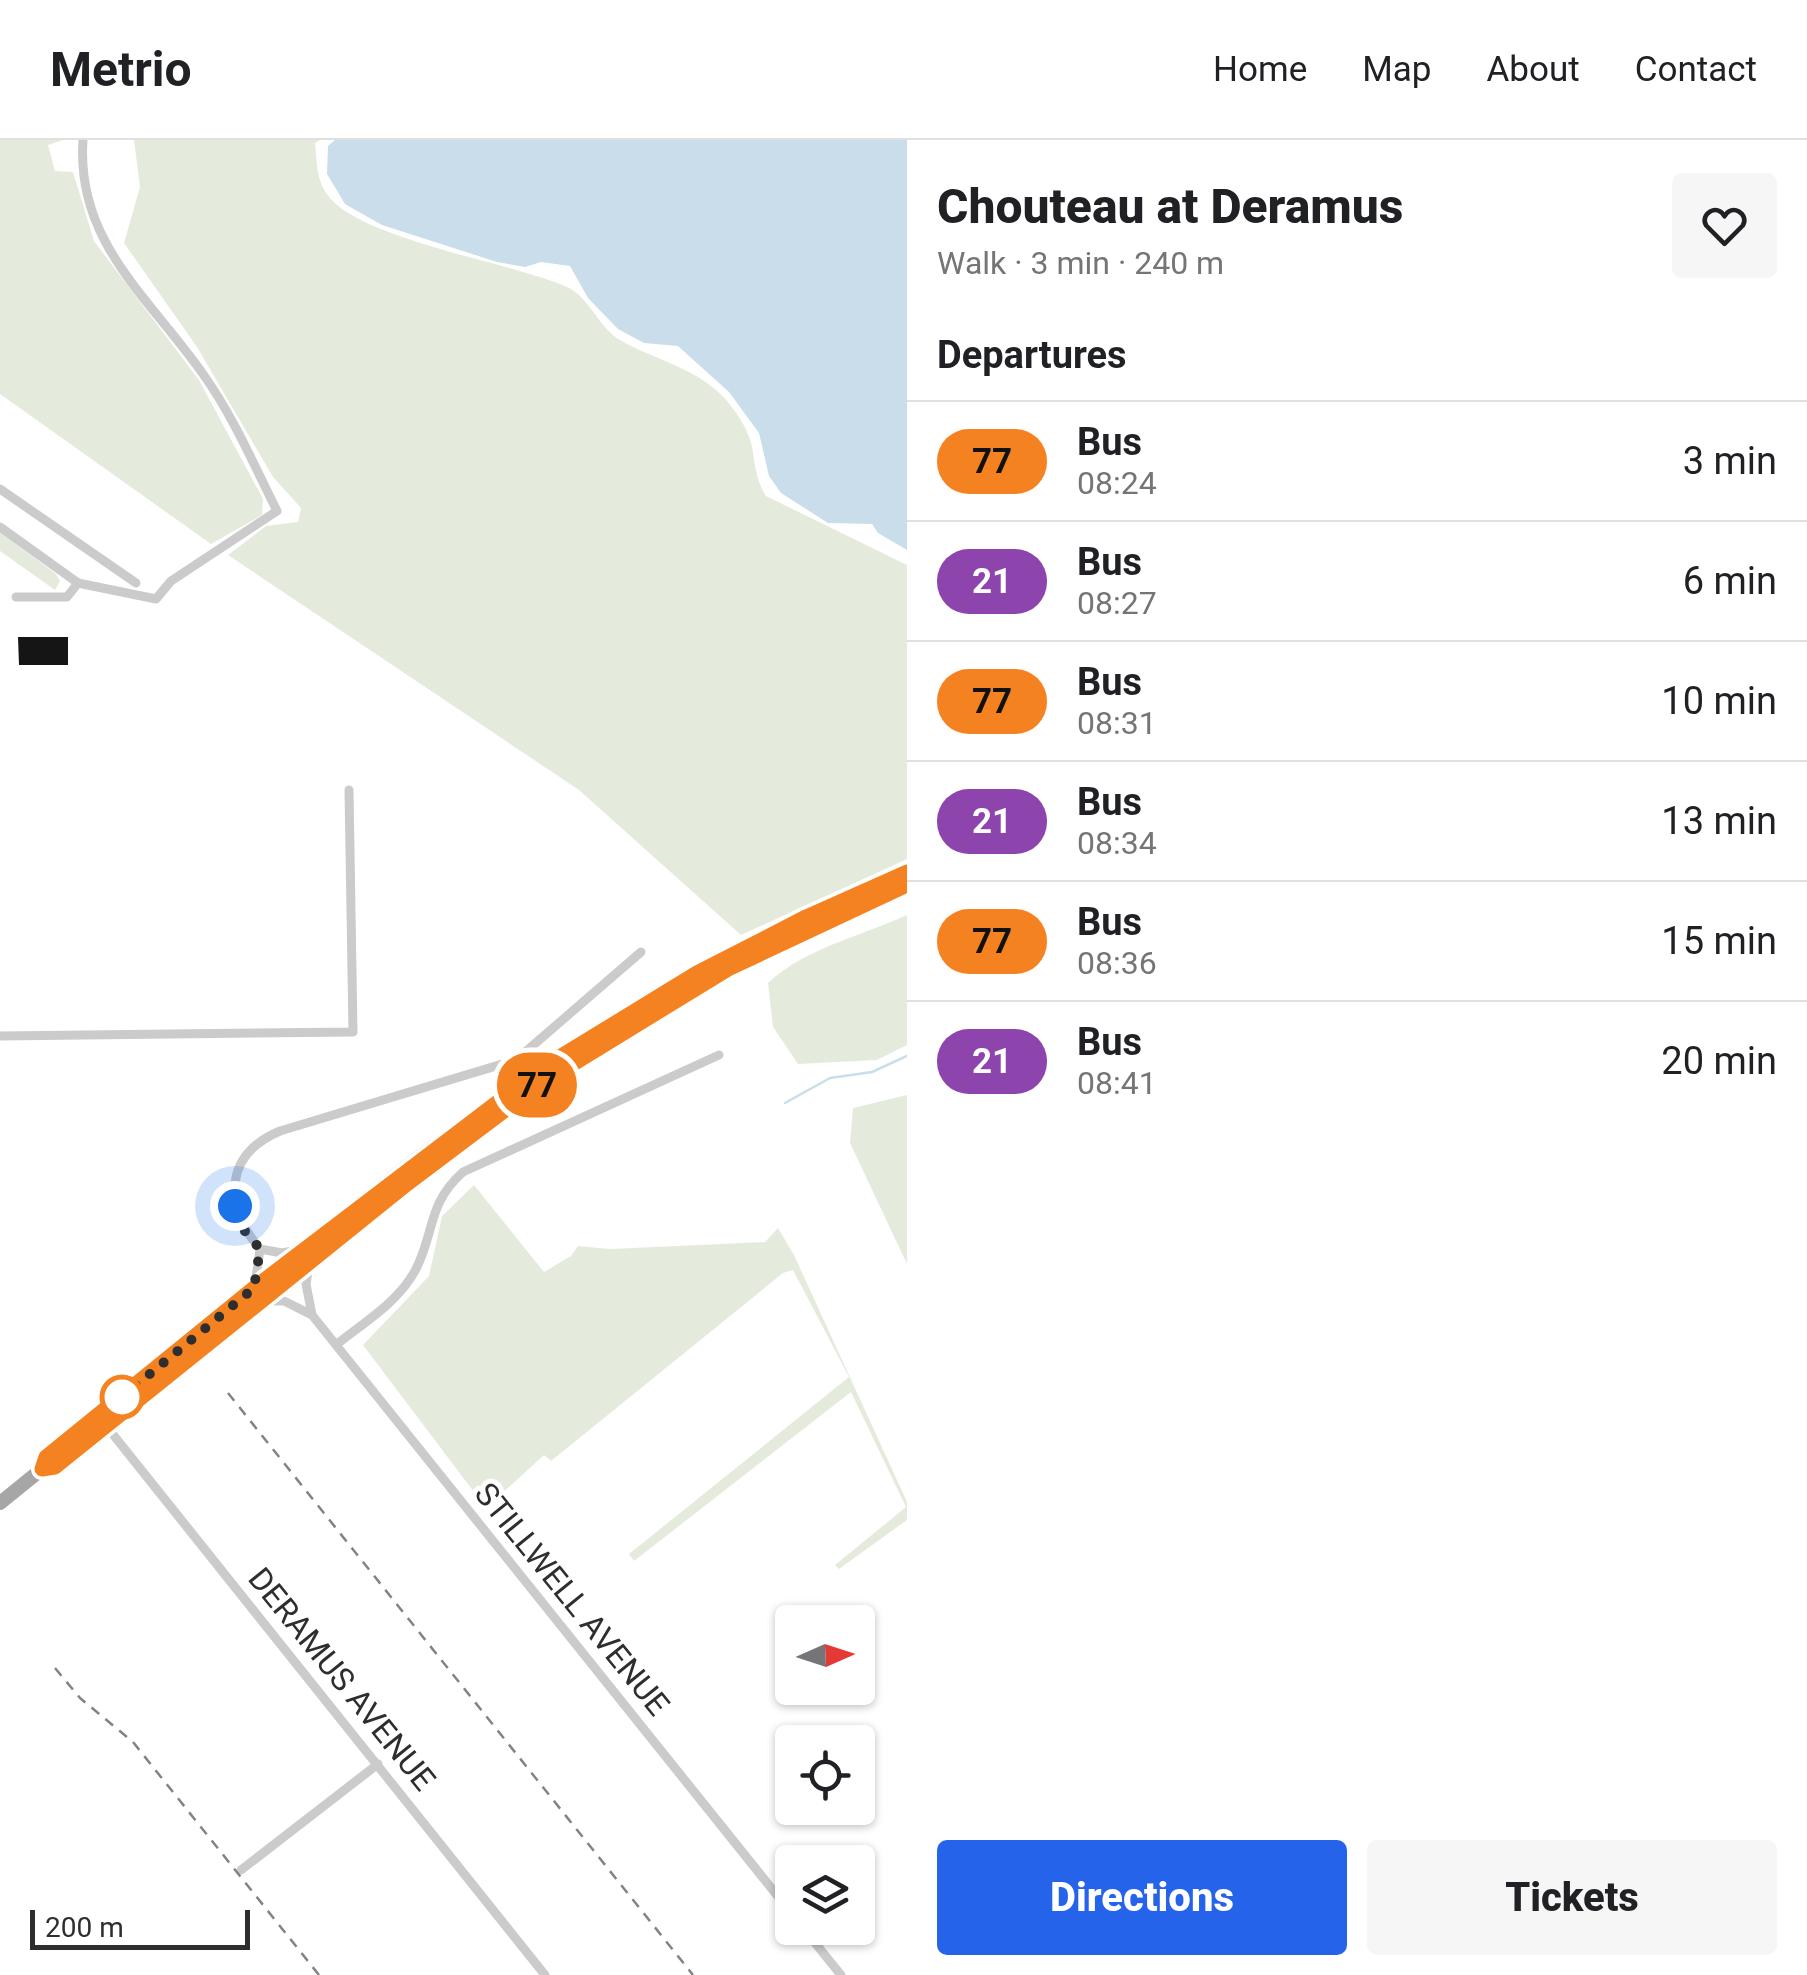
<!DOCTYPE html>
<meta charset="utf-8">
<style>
:root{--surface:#fff;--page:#f6f6f6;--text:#202124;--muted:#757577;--line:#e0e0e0;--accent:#2563eb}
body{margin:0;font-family:Roboto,sans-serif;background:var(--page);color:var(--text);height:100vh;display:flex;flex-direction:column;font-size:38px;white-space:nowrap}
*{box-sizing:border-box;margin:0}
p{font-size:32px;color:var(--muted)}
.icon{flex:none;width:55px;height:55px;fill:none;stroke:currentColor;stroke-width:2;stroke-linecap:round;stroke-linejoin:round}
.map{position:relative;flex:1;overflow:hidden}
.side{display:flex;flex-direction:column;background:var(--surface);width:900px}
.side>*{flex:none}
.badge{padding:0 20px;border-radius:32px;font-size:35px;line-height:65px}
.needle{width:65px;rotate:87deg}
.tools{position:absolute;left:775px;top:1465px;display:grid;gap:20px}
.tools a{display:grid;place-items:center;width:100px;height:100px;border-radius:10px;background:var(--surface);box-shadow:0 2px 8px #0004;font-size:50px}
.scale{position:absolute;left:30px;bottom:25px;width:220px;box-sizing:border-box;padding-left:10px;border:5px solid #2e2e2e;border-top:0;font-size:28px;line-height:35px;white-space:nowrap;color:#2e2e2e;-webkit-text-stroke:8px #fff;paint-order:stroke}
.you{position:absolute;width:50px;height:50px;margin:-25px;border:8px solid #fff;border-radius:50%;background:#1a73e8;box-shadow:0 0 0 15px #1a73e833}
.map>.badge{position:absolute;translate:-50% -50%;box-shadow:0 0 0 5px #fff}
h2{padding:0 30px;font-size:38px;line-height:90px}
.round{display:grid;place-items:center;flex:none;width:105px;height:105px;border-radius:10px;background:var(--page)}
.overview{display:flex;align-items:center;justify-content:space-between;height:170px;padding:0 30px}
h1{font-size:48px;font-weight:800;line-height:75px}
.primary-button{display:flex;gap:20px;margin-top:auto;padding:20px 30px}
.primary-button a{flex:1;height:115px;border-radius:10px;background:var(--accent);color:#fff;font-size:40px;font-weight:800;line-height:115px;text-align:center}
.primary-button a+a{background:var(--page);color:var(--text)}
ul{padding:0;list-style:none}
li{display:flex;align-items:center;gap:30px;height:120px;padding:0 30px;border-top:2px solid var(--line)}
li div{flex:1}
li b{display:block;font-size:38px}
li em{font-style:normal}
li .badge{min-width:110px;font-weight:700;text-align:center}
header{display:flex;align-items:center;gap:60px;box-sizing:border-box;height:140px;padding:0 50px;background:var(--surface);border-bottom:2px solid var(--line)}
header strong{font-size:48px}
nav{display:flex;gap:55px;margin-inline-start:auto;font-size:35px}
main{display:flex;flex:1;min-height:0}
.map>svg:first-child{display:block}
</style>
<header>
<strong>Metrio</strong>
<nav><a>Home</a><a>Map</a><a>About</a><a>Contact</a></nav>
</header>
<main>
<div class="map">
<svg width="907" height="1835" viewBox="0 0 907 1835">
<rect width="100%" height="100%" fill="#fff"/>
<g fill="#e5ebdc">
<path d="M0,0h63l-15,5 7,26 18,1 21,69 105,139 64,119 -1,16 -51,29 -211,-150z"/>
<path d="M134,0h186l-5,3c2,17 1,36 12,51 29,45 188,69 240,93 23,11 31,40 53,53 31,18 66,25 95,49 16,14 32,36 37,57 3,18 4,35 14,50l141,69v294l-166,76 -162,-145 -351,-235 38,-29 32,-4 3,-14 -28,-31 -76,-130 -73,-104 16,-56z"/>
<path d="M0,392l56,42 4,7 -5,9 -55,-39z"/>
<path d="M907,775v130l-30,15 -79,4 -25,-37 -5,-44c37,-35 94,-47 139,-68z"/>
<path d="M907,955v169l-57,-121 3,-35z"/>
<path d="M474,1045l70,87 27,-16 7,-10 32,3 155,-7 13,-14 16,27 113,247v18l-68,49 -4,-4 71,-58 -55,-115 -217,169 -5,-7 220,-177 -56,-107 -10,3 -232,188 -7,-6 -58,53 -123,-163 66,-69 13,-60z"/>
</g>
<path fill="#c9deea" d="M335,0h572v410l-29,-17 -6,-9 -44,-1 -47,-30 -12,-17 -10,-43 -30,-41 -51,-46 -34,-3 -26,-14 -30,-31 -18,-32 -29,-4 -16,5 -28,-5 -115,-37 -37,-21 -18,-30 1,-28z"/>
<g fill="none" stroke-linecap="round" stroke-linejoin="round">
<path stroke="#c9deea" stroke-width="2.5" d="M785,963l45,-25 42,-6 35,-16"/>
</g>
<path fill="#151515" d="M18,497h50v28h-49z"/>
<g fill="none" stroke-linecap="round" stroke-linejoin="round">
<g stroke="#cbcbcb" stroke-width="9">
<path d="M0,349l136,94"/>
<path d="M0,387l78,56 78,16 15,-18 106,-70c-23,-46 -44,-95 -74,-137 -54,-77 -127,-132 -120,-234"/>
<path d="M16,457h51l11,-14"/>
<path d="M0,896l353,-4 -4,-242"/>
<path d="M298,1110l-16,3 -22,-4c-36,-43 -37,-94 20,-118l236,-71 125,-108"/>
<path d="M309,1125l-3,19 6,31"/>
<path d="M255,1146l5,-37"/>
<path d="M264,1161h20l28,14 480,599"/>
<path d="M336,1205c27,-22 63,-43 80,-76 19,-37 11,-65 47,-97l256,-117"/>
<path d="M103,1282l442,553"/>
<path d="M241,1730l137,-106"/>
<path d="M803,1788l38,47"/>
</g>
<g stroke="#a6a6a6" stroke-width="14">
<path d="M42,1329l13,-2 352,-283 130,-99 191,-116 179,-85"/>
<path d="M0,1363l42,-34 5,-12c165,-131 325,-274 500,-392 114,-76 234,-139 360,-193"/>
</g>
<g stroke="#838383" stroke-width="2.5" stroke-dasharray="10 8" stroke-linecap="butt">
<path d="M228,1253l465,582"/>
<path d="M55,1528l25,30 53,44 186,233"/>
</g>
</g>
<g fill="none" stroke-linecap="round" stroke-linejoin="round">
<defs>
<path id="line" d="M907,732l-101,45 -109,56 -152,93 -291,222 -208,169 -4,12 13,-2 352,-283 130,-98 191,-117 179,-84"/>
</defs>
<use href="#line" stroke="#fff" stroke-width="22"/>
<use href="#line" stroke="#f58220" stroke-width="15"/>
<path stroke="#2e2e2e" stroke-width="10" stroke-dasharray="0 18" d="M122,1257l132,-109 6,-39 -16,-19 -9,-24"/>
</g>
<circle fill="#fff" stroke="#f58220" stroke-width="5" cx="122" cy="1257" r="20"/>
<g text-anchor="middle" stroke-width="10" stroke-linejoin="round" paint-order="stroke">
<g font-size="32" fill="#2e2e2e" stroke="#fff">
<text transform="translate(572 1459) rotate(51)" y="11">STILLWELL AVENUE</text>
<text transform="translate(342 1539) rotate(51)" y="11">DERAMUS AVENUE</text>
</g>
</g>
</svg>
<div class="tools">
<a><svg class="needle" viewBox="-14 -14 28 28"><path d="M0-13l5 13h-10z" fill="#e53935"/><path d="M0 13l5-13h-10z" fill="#757577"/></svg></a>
<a><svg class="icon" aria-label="locate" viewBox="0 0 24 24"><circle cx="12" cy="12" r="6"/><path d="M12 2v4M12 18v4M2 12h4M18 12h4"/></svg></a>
<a><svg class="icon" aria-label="layers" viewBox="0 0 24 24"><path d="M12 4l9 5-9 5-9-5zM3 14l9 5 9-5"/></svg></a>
</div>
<div class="scale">200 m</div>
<div class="you" style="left:235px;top:1066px"></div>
<b class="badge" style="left:537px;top:945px;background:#f58220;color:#111">77</b>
</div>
<section class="side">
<div class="overview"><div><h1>Chouteau at Deramus</h1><p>Walk · 3 min · 240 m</p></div><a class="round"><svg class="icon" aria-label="heart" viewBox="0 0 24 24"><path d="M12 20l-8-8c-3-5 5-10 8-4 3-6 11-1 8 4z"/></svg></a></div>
<h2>Departures</h2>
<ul>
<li><span class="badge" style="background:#f58220;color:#111">77</span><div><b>Bus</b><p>08:24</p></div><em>3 min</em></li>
<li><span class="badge" style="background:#8e44ad;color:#fff">21</span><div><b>Bus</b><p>08:27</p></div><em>6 min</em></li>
<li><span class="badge" style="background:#f58220;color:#111">77</span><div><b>Bus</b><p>08:31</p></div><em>10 min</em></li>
<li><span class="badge" style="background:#8e44ad;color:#fff">21</span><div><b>Bus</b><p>08:34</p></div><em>13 min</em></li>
<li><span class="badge" style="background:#f58220;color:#111">77</span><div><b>Bus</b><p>08:36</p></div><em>15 min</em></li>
<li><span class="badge" style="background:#8e44ad;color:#fff">21</span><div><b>Bus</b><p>08:41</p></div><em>20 min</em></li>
</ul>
<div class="primary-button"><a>Directions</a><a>Tickets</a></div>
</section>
</main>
